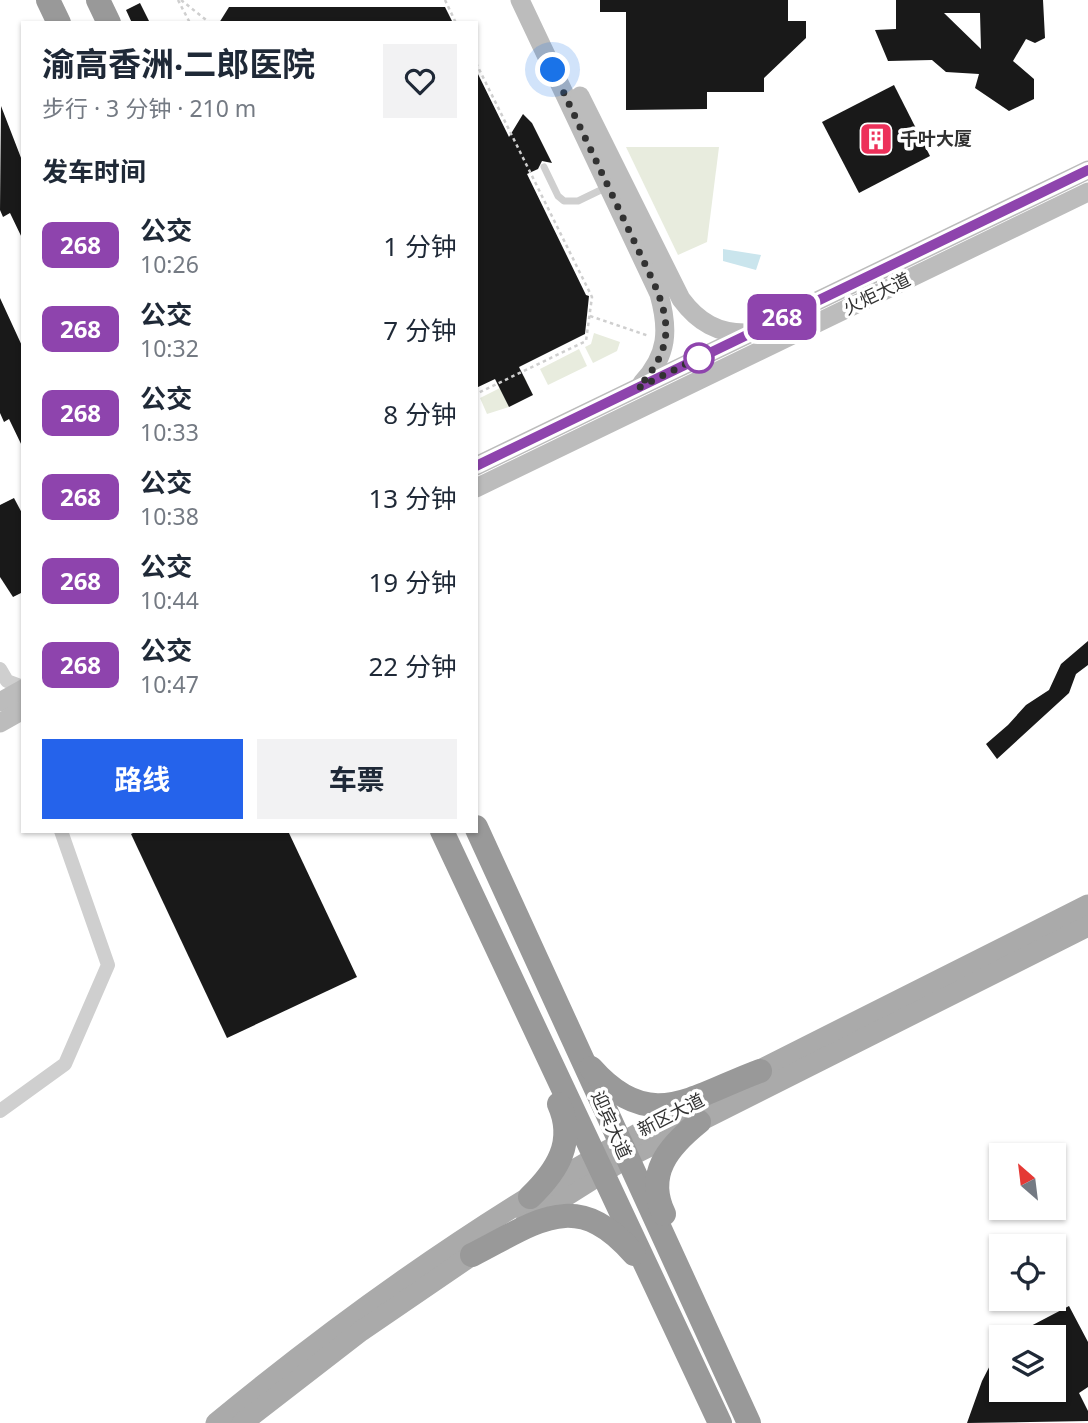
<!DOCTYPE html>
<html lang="zh">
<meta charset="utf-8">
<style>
:root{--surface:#fff;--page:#f2f2f3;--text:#1f2937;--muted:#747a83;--accent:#2563eb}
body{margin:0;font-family:"Noto Sans","Noto Sans SC",sans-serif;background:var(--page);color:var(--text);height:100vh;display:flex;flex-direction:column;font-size:26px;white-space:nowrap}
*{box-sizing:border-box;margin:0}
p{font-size:23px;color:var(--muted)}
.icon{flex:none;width:38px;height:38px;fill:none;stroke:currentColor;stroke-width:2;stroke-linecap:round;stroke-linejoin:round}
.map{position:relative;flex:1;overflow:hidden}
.side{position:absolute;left:21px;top:21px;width:457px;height:812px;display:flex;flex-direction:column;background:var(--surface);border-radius:0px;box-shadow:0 2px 5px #0004}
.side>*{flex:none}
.badge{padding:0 14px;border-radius:10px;font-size:24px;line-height:46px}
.needle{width:46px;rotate:332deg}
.controls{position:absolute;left:989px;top:1143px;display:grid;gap:14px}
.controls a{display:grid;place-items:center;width:77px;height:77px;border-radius:0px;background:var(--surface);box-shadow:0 2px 5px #0004;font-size:35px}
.you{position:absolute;width:35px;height:35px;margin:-18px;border:5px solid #fff;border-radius:50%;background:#1a73e8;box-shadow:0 0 0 10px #1a73e833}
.map>.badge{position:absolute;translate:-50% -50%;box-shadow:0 0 0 4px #fff}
h2{padding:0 21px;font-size:26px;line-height:63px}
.round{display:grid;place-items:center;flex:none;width:74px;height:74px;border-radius:0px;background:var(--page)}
.summary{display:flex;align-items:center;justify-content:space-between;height:119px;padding:0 21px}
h1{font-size:33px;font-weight:700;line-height:52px}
.cta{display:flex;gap:14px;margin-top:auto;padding:14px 21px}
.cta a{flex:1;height:80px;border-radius:0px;background:var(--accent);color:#fff;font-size:28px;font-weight:700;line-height:80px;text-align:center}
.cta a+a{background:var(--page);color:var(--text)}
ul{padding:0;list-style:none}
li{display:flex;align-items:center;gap:21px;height:84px;padding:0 21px}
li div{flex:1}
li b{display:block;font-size:26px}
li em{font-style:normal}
li .badge{min-width:77px;font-weight:700;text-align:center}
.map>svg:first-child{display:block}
</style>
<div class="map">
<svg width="1088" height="1423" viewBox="0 0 1088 1423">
<rect width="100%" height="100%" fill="#fff"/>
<g fill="#e8ecde">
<path d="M626,147h93l-12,95 -29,13z"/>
<path d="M594,333l26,9 -3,9 -24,12 -8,-16 6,-3z"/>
<path d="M579,349l8,17 -39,19 -8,-16z"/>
<path d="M524,376l3,6 -24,12 6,13 -22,7 -7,-16z"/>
</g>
<path fill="#cae5ed" d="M723,249l38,6 -5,15 -33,-9z"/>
<g fill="#191919" fill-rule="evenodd">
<path d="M600,0h188v21h18v17l-42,40v14h-57v17l-81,1v-98h-26z"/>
<path d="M896,0h147l2,38 -10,5 -9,-4 -13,22 21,18v20l-25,12 -34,-23 4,-14 -33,-2 -14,-12 -44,1 -13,-31 21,-1zM944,13h36l1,36z"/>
<path d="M140,3l10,20h-18l-6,-13z"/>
<path d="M229,7h216l8,16h-234z"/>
<path d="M476,70l33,67 14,-23 9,9 20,40 -10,-2 -4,8 -11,5 59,121 3,1 -4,38 -66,33 14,28 -24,12 -14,-28 -19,9z"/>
<path d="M894,85l36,71 -71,37 -37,-71z"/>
<path d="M1,106l22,57v77l-13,-27 -7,4 -3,-7z"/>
<path d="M0,298l23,50v100l-14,-29 -5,3 -4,-9z"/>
<path d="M14,498l9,17v77l-10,5 -13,-20v-72z"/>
<path d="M1088,641v24l-12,9 -7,19 -72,66 -11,-15 22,-19 18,-20 23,-15 12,-26z"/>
<path d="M137,831h151l69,146 -130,61 -96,-204z"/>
<path d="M1069,1306l19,36v45l-9,6 9,18v10l-121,2 15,-42 19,-37v46h53v-53h-44z"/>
</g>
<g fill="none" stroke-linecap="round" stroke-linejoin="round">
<g stroke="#cfcfcf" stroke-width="2.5" stroke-dasharray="3.5 3.5" stroke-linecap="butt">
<path d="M178,0l12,23"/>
<path d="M181,0l29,23"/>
<path d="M445,0l11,23"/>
<path d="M476,63l116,234 -6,44 -110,53"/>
<path d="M590,316l59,20"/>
</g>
<path stroke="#cfcfcf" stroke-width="7" d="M544,167l14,29 6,5h14l29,-14"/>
<g stroke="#cfcfcf" stroke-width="14">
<path d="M0,669l7,12 16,6"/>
<path d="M0,1111l65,-47 43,-99 -47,-134"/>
</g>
<g stroke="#bcbcbc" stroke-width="19">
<path d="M520,0l139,294c10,36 9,61 -17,89"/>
<path d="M580,96l101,203c17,23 37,35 67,34"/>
<path d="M476,466l612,-296"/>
<path d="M476,488l612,-296"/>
<path d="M0,702l23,-13"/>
<path d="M0,723l23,-13"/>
</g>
<g stroke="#aaa" stroke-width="21">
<path d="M746,1077l342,-172"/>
<path d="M526,1221l100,-63 462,-232"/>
<path d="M216,1423c147,-121 306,-232 477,-318"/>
<path d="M242,1423l119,-92 123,-84"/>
</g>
<g stroke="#999" stroke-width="24">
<path d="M48,0l11,23"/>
<path d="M98,0l11,23"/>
<path d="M476,827l273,596"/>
<path d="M442,831l278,592"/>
<path d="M591,1068c59,67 101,28 169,3"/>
<path d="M530,1197c27,-26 46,-55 29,-93"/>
<path d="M664,1214c-19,-40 4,-67 35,-92"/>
<path d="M472,1255c65,-33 104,-68 162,-1"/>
</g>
</g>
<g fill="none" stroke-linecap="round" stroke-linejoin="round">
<defs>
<path id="line" d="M476,466l612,-296"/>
</defs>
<use href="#line" stroke="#fff" stroke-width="16"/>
<use href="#line" stroke="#8e44ad" stroke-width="10"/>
<path stroke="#323232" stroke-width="7" stroke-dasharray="0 12.6" d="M553,70l100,211c20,45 18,70 -15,107l66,-33 -5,3"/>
</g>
<defs>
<symbol id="building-square" viewBox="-11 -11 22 22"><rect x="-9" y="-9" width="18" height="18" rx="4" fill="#ed305a" stroke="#fff"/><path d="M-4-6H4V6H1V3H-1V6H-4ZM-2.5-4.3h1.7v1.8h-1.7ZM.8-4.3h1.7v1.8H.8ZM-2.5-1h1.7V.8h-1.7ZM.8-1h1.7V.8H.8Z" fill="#fff"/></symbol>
</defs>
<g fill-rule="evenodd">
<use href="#building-square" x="857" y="120" width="38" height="38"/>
</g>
<circle fill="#fff" stroke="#8e44ad" stroke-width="3.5" cx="699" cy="358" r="14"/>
<g text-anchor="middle" stroke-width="7" stroke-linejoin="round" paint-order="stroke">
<g font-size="18" font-weight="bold" fill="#323232" stroke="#fff" text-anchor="start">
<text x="900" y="145">千叶大厦</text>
</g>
<g font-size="18" fill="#323232" stroke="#fff">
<text transform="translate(877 294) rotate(-26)" y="6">火炬大道</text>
<text transform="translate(671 1115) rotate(-27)" y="6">新区大道</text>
<text transform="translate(611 1125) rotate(66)" y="6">迎宾大道</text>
</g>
</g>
</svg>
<div class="controls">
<a><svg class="needle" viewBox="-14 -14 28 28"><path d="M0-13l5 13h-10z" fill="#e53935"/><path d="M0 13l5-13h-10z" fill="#747a83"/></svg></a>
<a><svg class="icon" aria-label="locate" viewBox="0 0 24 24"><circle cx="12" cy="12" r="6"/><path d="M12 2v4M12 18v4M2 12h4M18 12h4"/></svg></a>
<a><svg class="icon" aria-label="layers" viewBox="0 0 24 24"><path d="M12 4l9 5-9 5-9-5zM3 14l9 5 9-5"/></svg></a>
</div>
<div class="you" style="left:553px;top:70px"></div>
<b class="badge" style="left:782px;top:317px;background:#8e44ad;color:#fff">268</b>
<section class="side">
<div class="summary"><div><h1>渝高香洲‧二郎医院</h1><p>步行 · 3 分钟 · 210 m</p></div><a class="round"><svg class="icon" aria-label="heart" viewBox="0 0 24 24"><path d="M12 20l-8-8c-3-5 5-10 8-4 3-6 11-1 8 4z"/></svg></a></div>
<h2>发车时间</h2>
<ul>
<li><span class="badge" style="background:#8e44ad;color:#fff">268</span><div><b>公交</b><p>10:26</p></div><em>1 分钟</em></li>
<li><span class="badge" style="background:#8e44ad;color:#fff">268</span><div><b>公交</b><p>10:32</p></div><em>7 分钟</em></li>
<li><span class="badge" style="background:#8e44ad;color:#fff">268</span><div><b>公交</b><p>10:33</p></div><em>8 分钟</em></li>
<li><span class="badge" style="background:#8e44ad;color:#fff">268</span><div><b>公交</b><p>10:38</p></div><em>13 分钟</em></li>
<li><span class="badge" style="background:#8e44ad;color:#fff">268</span><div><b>公交</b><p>10:44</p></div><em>19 分钟</em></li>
<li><span class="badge" style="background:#8e44ad;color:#fff">268</span><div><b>公交</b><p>10:47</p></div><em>22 分钟</em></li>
</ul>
<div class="cta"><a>路线</a><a>车票</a></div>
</section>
</div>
